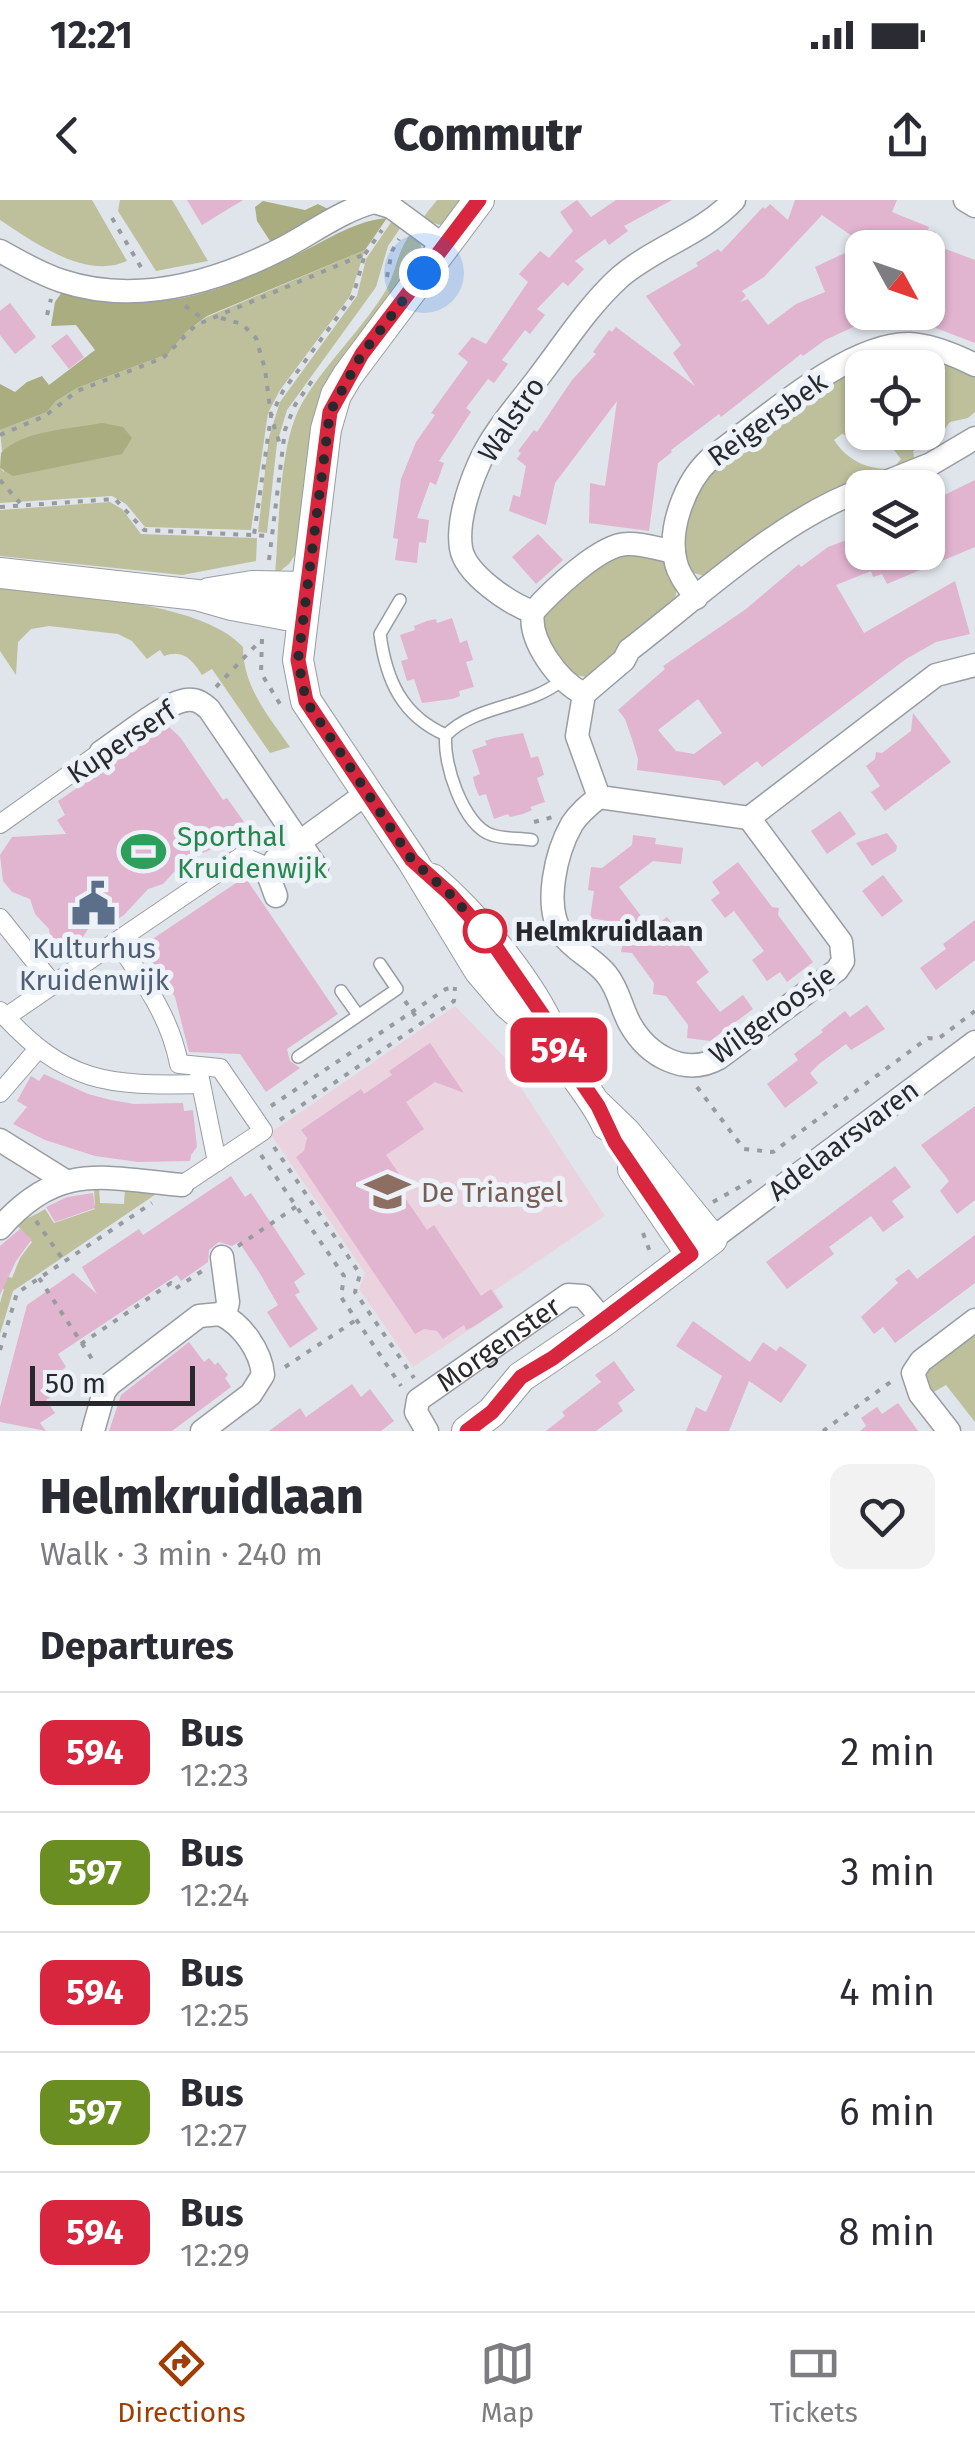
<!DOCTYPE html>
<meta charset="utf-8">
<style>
:root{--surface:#fff;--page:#f2f2f3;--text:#2b2b33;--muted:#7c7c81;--line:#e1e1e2;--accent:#a03d04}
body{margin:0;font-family:"Fira Sans",sans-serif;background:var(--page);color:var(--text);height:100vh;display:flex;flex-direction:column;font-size:38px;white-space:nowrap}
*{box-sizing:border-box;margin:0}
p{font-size:32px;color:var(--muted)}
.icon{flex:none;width:55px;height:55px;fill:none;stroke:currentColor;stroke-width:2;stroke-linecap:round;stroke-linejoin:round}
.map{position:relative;height:1231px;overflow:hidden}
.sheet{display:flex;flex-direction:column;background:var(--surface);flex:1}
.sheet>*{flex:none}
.badge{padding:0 20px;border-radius:15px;font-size:35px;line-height:65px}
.needle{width:65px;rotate:130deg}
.fabs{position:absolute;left:845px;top:30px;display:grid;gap:20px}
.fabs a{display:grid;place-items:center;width:100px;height:100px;border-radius:20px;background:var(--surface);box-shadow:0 2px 8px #0004;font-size:50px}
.scale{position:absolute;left:30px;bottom:25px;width:165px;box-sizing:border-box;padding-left:10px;border:5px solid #28292c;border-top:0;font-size:28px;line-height:35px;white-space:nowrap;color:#28292c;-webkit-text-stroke:8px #edf2f8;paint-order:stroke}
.you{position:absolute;width:50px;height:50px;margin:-25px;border:8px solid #fff;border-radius:50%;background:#1a73e8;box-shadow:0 0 0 15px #1a73e833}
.map>.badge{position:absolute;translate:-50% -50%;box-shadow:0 0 0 5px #fff}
h2{padding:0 40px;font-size:38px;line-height:90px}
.round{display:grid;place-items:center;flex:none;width:105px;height:105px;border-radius:20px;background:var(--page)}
.summary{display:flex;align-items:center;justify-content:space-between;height:170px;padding:0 40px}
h1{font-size:48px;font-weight:800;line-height:75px}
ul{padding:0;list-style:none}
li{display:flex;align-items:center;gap:30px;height:120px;padding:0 40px;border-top:2px solid var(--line)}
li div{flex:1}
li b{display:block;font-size:38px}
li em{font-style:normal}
li .badge{min-width:110px;font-weight:700;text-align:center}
.status{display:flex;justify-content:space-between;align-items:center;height:70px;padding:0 50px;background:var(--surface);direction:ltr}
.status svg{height:28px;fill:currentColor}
header{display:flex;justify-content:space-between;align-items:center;height:130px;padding:0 40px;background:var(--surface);font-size:45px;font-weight:800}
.tab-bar{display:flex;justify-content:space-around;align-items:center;height:140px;border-top:2px solid var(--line);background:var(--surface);font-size:28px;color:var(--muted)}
.tab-bar a{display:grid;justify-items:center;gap:5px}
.tab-bar .current{color:var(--accent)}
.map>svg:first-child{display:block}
</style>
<div class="status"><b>12:21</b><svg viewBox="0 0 49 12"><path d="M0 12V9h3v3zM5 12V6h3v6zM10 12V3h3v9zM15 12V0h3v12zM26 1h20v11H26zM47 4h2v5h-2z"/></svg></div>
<header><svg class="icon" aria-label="back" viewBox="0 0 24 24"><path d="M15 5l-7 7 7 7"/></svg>Commutr<svg class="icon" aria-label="share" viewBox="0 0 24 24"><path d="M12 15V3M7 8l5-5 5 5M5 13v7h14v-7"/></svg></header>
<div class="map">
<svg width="975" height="1231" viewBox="0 0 975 1231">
<rect width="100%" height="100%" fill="#e0e5eb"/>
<path fill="#ead3df" d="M455,806l61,63 -4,5 93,142 -111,75 10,16 -91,60 -54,-78 6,-16 -95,-140z"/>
<g fill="#bdc09b" fill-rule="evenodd">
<path d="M0,0h92l35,61c-42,19 -93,-19 -127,-41z"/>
<path d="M120,0h52l36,61 -52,10 -38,-60z"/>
<path d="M437,0h30l-24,26 -21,-7z"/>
<path d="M394,18l9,6 -15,22 -12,41 -89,123 -10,33 -10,90 -9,-1 11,-95 11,-35 77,-106 9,-37z"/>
<path d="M411,33l8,7 5,17 -76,99 -50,194 -9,14 -14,11c4,-47 4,-128 25,-168 22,-40 58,-73 83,-112 13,-19 13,-43 28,-62z"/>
<path d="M365,50l-15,46 -70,94 -12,23 -17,117 -106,-3 -19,-23 -14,-8 -112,7v-35l4,4 -4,-42 47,-18 9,-11 21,-13 91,-34 18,-22 21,-15z"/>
<path d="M910,155l33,6 32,16v35l-7,6 -18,4 -14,19 -23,10 2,12 -22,5 8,-9 -7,-9 -52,-16 -8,6c13,19 29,28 53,29l-183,107 -10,-3 -9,-10 -3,-9 7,-44 24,-42 133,-97 26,-11zM862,168h66v64h-66z"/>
<path d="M110,302l12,7 19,25 116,4 -1,23 -74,14 -182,-19v-46z"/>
<path d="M617,352l45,6 15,27 -2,17 -80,71 -9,4 -16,-3 -26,-39 -2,-21 9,-11z"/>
<path d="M0,388c63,7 201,12 243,59 0,40 25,68 47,100l-20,6 -58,-84 -10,6c-10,-15 -18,-26 -38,-19l-4,-6 -13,9 -15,-18 -14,-7 -69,-8 -18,3 -13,13 -2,33 -16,-24z"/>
<path d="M99,986l1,17 24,1 1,-16 37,2 -149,101 -13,43v-31l4,-14 -4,-2v-13l12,4 8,-20 12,-16 -15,-17c9,-8 18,-9 28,-16l9,14 41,-14 -1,-22z"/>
<path d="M975,1130v92l-29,-37 -14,8 -5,-18 4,-10z"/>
</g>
<g fill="#a9ad7f">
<path d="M263,1l42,9 13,-6 12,6 -58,34 -15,-23 -2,-14z"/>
<path d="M387,18l-22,32 -158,66 -21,16 -18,22 -91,34 -21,13 -9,11 -47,18v-46l15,8 12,-10 15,-6 7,9 46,-35 -19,-25 -25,1 4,-24 7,-10c23,3 46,8 69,9 61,5 117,-23 171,-49 28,-14 53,-31 85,-34z"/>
<path d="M102,223l21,4 9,11 -10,16 -109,22 -13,-8 1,-15c22,-23 70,-24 101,-30z"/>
</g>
<g fill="#e1b4cf" fill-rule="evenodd">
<path d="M187,0h56l-41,25z"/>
<path d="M577,0l14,17 25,-17h56l-48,26 4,5 -19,14 -4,-6 -30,22 9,8 -16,17 -5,-4 -26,27 8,6 -15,19 -5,-4 -23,30 6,4 -14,19 -6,-4 -22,29 5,4 -32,49 5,2 -8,22 -6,-3 -13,36 12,2 -3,23 -7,-1 -2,21 -22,-3 3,-21 -5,-1 8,-59 15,-37 19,-27 -4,-2 37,-51 -10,-8 14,-17 14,7 42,-62 -9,-8 21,-23 9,7 24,-27 -13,-19z"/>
<path d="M795,0h102l-5,12 37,15 -1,3 8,2 -4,12 43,16v83l-47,-18v-77h-59l-47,-33 -58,62 -22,14 4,5 -6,6 8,-3 20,26 28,-21 29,-12 -10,-25 47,-22v78l-37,17 -22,16 -2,-2 -80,63 -2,-3 -48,36 1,2 -14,11 -9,68 -60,-8 1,-40 15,3 12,-85 -62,82 -9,42 -37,-14 4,-16 7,2 6,-31 -9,-7 4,-6 -3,-2 16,-21 3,2 35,-52 24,-26 -3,-2 16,-22 3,2 4,-5 79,59 -22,-33 8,-8 -35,-49 52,-30 -2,-3 22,-14 3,3 42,-45 2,2 5,-5 18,16z"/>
<path d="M10,103l26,34 -21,17 -15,-19v-24z"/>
<path d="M67,134l17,23 -15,12 -18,-23z"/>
<path d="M975,280v67l-88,37 -5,-10 -9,3 -2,-6 -35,14 28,48 91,-52 15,53 -34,8 -30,17 -144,108 -5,-6 -33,25 -4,-5 -83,-11 1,-11 -6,-20 -7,-20 -7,-9 47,-41 -2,-3 83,-57 53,-45 2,3 27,-20 34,-13v18h66v-49zM698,499l24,34 -28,21 -18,-3 -18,-21z"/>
<path d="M538,334l25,26 -27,24 -24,-27z"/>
<path d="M452,418l8,25 7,-3 6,20 -7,2 8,25 -15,4 1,5 -8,3 -30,4 -8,-24 -7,2 -6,-20 7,-2 -8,-24 15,-5 -1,-4 13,-5 9,-2 1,4z"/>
<path d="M913,513l38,49 -66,49 -14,-19 9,-6 -14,-20 9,-7 1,-7 6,1 29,-22z"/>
<path d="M168,526l12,11 43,63 4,-2 17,24 -5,3v5l-9,5 -10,11 -20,8 -8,10 -18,8 -11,12 -15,5 -24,26 -22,14 -7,-11 -19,30 -8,2 -11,-2 -6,-7 -2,-12 -14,-15 -5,-15 -18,-7 -9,-11 -3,-26 12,-18 54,-3 -9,-14 8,-5 -7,-14z"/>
<path d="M523,533l8,25 7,-2 3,9 3,10 -7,3 8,24 -15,5 2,3 -9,4 -13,3 -2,-3 -14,5 -8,-25 -7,2 -4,-10 -2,-9 7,-3 -8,-24 15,-5 -2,-4 9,-3z"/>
<path d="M840,611l16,23 -29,20 -16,-23z"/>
<path d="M887,633l10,13 -1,5 -24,15 -16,-23z"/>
<path d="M633,635l23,3 -1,6 28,4 -2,16 -28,-3 -34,26 32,42 16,-12 42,55 -13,10 24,30 23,-17 10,14 -43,32 -23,-3 1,-13 -22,-29 -13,-2 1,-11 -22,-30 -11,-1 2,-11 -15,-20 -18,-3 4,-27 -6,-1 3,-23 11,1 30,-23z"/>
<path d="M738,662l34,45 7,1 -1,7 35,47 -26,20 -7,-10 -13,9 -15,-21 12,-9 -30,-40 -9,7 -14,-18 9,-7 -8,-11z"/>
<path d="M883,675l20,26 -21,16 -20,-26z"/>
<path d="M245,677l93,137 -51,35 3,12 10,7 -34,24 -26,-38 -51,-2 -14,-55 -33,-51z"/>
<path d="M975,720v40l-39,30 -16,-22 26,-19 -3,-5z"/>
<path d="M867,805l18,24 -34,21 -5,-6 -27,20 -9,9 8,10 -33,25 -18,-24 31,-24 -4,-6 29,-22 -2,-2 24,-19 5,6z"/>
<path d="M430,843l34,50 -29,-11 -29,20 18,27 -38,26 18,26 -8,4 31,45 7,-5 47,71 10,-7 12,18 -30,20 -7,3 -2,-5 -21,14 -6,-8 -13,-2 -9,5 -119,-177 8,-6 3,-13 -6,-8 60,-41 3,5 28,-19 -3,-4z"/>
<path d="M44,874l44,20 23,6 23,4 49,-1 1,8 9,-1 4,37 -6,8 -1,6 -52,1 -43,-6 -50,-16 -32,-16 14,-17 -10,-6 14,-25 8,5z"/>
<path d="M975,906v94l-18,14 -17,-23 9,-10 -28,-36z"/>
<path d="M895,966l16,21 -19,14 12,16 -21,15 -12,-16 -42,31 5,7 -47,35 -21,-27z"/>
<path d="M231,976l14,21 6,-4 54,81 -11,8 6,10 -5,3 23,34 -28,19 -23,-36 11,-7 -19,-33 -20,-30 -7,4 -13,-4 -10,8 -1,12 -27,19 -4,-6 -119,79 8,13 -14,10 9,13 -15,10 9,13 -15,10 6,8 -46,-9v-15l27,-102 46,-32 24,21 -15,-27 57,-38 4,6z"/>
<path d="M93,993l2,15 -40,14 -9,-15 21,-10z"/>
<path d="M20,1029l12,10 -16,22 -16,34v-49z"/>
<path d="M975,1035v48l-80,60 -12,-16 -9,7 -13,-17 37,-34 -3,-4 14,-10 8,10z"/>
<path d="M693,1121l57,41 13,-20 13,9 4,-5 27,19 -26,38 -32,-22 -20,50h-43l10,-24 10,5 16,-36 -46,-30z"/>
<path d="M189,1142l15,20 5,-4 6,7 3,-3 10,13 -3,3 6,9 -59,44h-63l12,-36z"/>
<path d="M614,1161l21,29 -17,13 5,8 -27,20h-50l19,-15 -3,-4 39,-30 -6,-7z"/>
<path d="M352,1184l9,13 9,-8 24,32 -13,10h-112l31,-23 6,9z"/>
<path d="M898,1203l20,28h-58l6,-5 -5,-8 16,-11 5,7z"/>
</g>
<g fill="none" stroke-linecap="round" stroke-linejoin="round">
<defs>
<g id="service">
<path d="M400,400l-20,34c6,46 22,82 66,101"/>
<path d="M532,640c-12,-2 -29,-1 -40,-5 -29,-9 -50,-74 -46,-100 31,-31 83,-27 116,-55"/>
<path d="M341,791l17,24"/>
<path d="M298,857l99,-68 -17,-25"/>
</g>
<g id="pedestrian">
<path d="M0,624l101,-72"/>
<path d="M0,718l52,65"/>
<path d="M0,811c66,73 107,75 201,73"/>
<path d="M6,817l111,-76"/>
<path d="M199,874l18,88"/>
<path d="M0,893l38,-44"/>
<path d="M182,985l81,-54 -43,-63 -41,-4c-9,-48 -36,-83 -62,-123l125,-85 28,12"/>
</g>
<g id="minor">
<path d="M734,0c-32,34 -79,47 -114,77 -32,29 -56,67 -82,101 -21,28 -47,56 -60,88 -10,23 -21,57 -17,82 4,26 49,56 72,64 -5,29 26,70 51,82l-7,42 22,61 150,21 187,-143 39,-10"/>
<path d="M965,0l10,6"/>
<path d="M0,51c20,11 40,23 62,30 76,25 155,1 223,-34 28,-15 58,-37 89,-45l17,5 53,39"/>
<path d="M871,288l60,-24 44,-26"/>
<path d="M696,398c-7,-11 -17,-22 -20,-35 -9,-33 9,-81 34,-104 50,-36 137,-116 199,-115 22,1 46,11 66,21"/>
<path d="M533,412c17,-19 67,-68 94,-68 15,-1 32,5 47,8"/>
<path d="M584,494l40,-34 5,-10c68,-52 153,-132 233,-160"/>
<path d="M101,552c20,-13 64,-50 86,-52 10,-1 15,3 22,9l108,159"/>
<path d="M599,597c-10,8 -20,16 -27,27 -16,28 -29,82 -10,110 12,17 33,25 45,41 12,15 14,33 23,49 18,32 55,53 89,34l118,-88 6,-9 -2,-19 -92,-124"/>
<path d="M276,696l-8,-22 7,-14 92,-67"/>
<path d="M0,940l64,40"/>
<path d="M0,1028c58,-67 103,-50 182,-43"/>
<path d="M712,1039l263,-197"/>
<path d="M222,1057l6,45 -3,14"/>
<path d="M93,1231l11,-39 6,-8 89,-68 21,-2c22,10 41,37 43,61l-12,19 -49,37"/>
<path id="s1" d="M427,1231l-11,-19 2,-12 150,-105 15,1 21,25"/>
<path d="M949,1231l-29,-37 -7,-21 8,-12 54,-41"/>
</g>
<g id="tertiary">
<path d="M479,0l-131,175 -12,20 -10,34 -28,231 8,41 106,159 67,110 29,34 49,42"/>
<path d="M0,373l197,22 35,10 70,13"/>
<path d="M209,393l43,-7 54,1"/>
<path d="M432,679c42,36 92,96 116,145 4,7 5,15 9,22 14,28 37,50 50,79"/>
<path d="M633,969l58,85"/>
<path d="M467,1231l25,-19 29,-35 83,-56 108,-82 -86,-106 -28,-27"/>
</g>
</defs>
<use href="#service" stroke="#999da3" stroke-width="14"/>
<use href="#pedestrian" stroke="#999da3" stroke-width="20"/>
<use href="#minor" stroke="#999da3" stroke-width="25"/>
<use href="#tertiary" stroke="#999da3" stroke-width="32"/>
<g stroke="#979ba0" stroke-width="4" stroke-dasharray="5 8" stroke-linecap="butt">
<path d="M112,18l30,51"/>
<path d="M365,54l17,-24"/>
<path d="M387,77l5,-26 7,-12"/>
<path d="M185,106l21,15"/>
<path d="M47,115l4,-16"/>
<path d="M221,118l21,6 14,14 9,31 6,47 10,32"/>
<path d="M0,235l45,-19 32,-25 86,-33 33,-33 169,-71 -12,42 -70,95 -12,25 -17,119"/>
<path d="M0,280l20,23"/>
<path d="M0,307l115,-8 29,31 127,6"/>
<path d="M269,360l16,-130 10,-25 19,-27"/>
<path d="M262,439l-1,34 19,31"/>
<path d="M216,487l45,-47"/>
<path d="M534,622l19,-5"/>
<path d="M405,801l16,23"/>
<path d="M697,887l47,62 29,3 155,-114 10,1 37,-28"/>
<path d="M271,906l175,-117 10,-2"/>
<path d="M280,920l174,-119 1,-14"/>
<path d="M274,947l86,127 -5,18 59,86"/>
<path d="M261,955l83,121 -3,21 60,89"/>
<path d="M713,1002l39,-22"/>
<path d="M36,1021l28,40"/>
<path d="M643,1033l7,19"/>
<path d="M238,1046l59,-40"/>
<path d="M39,1078l57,87"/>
<path d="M81,1144l90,-61 4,6 27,-18"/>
<path d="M0,1150l17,-57 135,-90"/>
<path d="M285,1167l71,-47"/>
<path d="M823,1231l69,-50"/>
</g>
<use href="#service" stroke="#fff" stroke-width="11"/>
<use href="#pedestrian" stroke="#fff" stroke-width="18"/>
<use href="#minor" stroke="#fff" stroke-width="22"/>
<use href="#tertiary" stroke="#fff" stroke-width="30"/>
</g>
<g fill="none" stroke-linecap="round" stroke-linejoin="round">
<defs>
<path id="line" d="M467,1231l25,-19 29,-35 32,-19 138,-104 -76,-112 -17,-36 -41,-60 -9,-23 -57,-83 -41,-46 -38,-34 -106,-159 -8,-41 32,-248 32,-58 117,-154"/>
</defs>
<use href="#line" stroke="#fff" stroke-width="22"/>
<use href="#line" stroke="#d7263d" stroke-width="15"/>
<path stroke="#28292c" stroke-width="10" stroke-dasharray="0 18" d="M424,73l-62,81 -32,58 -32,248 8,41 106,159 38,34 41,46 -6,-9"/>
</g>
<defs>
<symbol id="stadium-bare" viewBox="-9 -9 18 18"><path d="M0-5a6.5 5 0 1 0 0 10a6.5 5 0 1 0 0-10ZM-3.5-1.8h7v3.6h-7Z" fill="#2e9e5b" stroke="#edf2f8" stroke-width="2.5" paint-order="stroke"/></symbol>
<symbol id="civic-bare" viewBox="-9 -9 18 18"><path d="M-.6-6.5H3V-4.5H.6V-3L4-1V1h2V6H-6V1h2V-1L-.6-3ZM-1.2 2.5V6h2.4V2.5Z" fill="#5c6f8a" stroke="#edf2f8" stroke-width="2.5" paint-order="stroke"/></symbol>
<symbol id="school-bare" viewBox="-9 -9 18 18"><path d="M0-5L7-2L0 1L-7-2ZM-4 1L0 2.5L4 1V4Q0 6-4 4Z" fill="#8d6e63" stroke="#edf2f8" stroke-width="2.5" paint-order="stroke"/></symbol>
</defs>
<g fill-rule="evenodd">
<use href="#stadium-bare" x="112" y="620" width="63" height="63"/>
<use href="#civic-bare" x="62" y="672" width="63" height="63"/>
<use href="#school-bare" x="356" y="960" width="63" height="63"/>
</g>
<circle fill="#fff" stroke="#d7263d" stroke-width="5" cx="485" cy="731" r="20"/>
<g text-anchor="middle" stroke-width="10" stroke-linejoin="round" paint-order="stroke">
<g font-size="28" fill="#28292c" stroke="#edf2f8">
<text transform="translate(511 219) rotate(-56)" y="10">Walstro</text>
<text transform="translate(767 219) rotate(-36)" y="10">Reigersbek</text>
<text transform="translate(121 542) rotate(-34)" y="10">Kuperserf</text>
<text transform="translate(772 814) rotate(-36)" y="10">Wilgeroosje</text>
<text transform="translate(843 940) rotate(-37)" y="10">Adelaarsvaren</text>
<text dy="10" stroke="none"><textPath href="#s1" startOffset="132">Morgenster</textPath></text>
</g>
<g font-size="28" fill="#27864d" stroke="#edf2f8" text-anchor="start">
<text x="177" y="646">Sporthal<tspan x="177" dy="32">Kruidenwijk</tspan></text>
</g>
<g font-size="28" font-weight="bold" fill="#28292c" stroke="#edf2f8" text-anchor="start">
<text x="515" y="741">Helmkruidlaan</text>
</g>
<g font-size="28" fill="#4e5e75" stroke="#edf2f8">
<text x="94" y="758">Kulturhus<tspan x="94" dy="32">Kruidenwijk</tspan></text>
</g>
<g font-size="28" fill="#785e54" stroke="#edf2f8" text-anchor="start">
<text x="421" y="1002">De Triangel</text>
</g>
</g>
</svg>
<div class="fabs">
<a><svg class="needle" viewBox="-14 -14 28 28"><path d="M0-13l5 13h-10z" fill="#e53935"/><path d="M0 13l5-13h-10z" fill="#7c7c81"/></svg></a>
<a><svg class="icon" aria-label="locate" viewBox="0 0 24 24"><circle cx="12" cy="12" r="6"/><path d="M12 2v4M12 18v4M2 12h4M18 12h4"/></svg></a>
<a><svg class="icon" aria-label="layers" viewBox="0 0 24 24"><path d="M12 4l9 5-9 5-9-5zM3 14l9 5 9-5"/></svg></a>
</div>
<div class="scale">50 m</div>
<div class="you" style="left:424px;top:73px"></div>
<b class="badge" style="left:559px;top:850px;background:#d7263d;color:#fff">594</b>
</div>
<section class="sheet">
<div class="summary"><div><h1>Helmkruidlaan</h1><p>Walk · 3 min · 240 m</p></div><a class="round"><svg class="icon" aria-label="heart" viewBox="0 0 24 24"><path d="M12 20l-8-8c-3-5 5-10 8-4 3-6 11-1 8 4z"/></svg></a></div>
<h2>Departures</h2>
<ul>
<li><span class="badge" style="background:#d7263d;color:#fff">594</span><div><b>Bus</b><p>12:23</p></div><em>2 min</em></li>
<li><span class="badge" style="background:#6b8e23;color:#fff">597</span><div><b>Bus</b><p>12:24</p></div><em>3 min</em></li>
<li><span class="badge" style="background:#d7263d;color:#fff">594</span><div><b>Bus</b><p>12:25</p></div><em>4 min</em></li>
<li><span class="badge" style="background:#6b8e23;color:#fff">597</span><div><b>Bus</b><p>12:27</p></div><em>6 min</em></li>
<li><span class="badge" style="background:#d7263d;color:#fff">594</span><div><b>Bus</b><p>12:29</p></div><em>8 min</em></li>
</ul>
</section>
<nav class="tab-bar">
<a class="current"><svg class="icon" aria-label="directions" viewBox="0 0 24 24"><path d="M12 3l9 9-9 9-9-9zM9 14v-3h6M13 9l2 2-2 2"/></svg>Directions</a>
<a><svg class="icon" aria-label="map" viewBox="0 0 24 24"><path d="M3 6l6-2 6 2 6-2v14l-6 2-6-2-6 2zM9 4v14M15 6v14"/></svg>Map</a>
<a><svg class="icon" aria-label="tickets" viewBox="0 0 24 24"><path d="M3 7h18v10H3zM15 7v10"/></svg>Tickets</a>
</nav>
